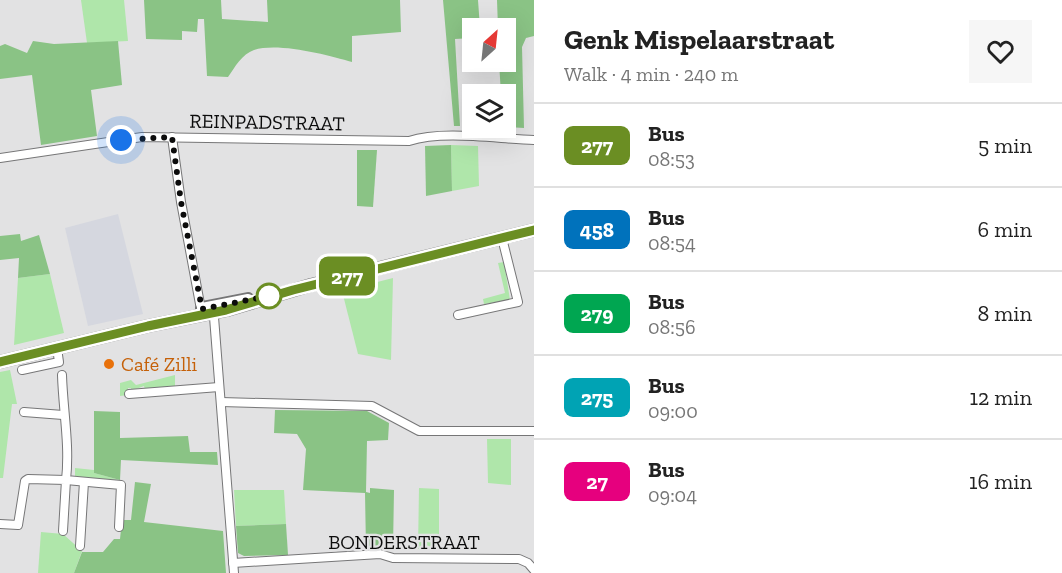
<!DOCTYPE html>
<meta charset="utf-8">
<style>
:root{--surface:#fff;--page:#f6f6f6;--text:#222;--muted:#767676;--line:#e0e0e0}
body{margin:0;font-family:"Zilla Slab",serif;background:var(--page);color:var(--text);height:100vh;display:flex;flex-direction:column;font-size:22px;white-space:nowrap}
*{box-sizing:border-box;margin:0}
p{font-size:20px;color:var(--muted)}
.icon{flex:none;width:33px;height:33px;fill:none;stroke:currentColor;stroke-width:2;stroke-linecap:round;stroke-linejoin:round}
.map{position:relative;flex:1;overflow:hidden}
.details{display:flex;flex-direction:column;background:var(--surface);width:528px}
.details>*{flex:none}
.badge{padding:0 12px;border-radius:9px;font-size:21px;line-height:39px}
.needle{width:39px;rotate:27deg}
.tools{position:absolute;left:462px;top:18px;display:grid;gap:12px}
.tools a{display:grid;place-items:center;width:54px;height:54px;border-radius:0px;background:var(--surface);box-shadow:0 6px 24px #0002;font-size:30px}
.you{position:absolute;width:30px;height:30px;margin:-15px;border:4px solid #fff;border-radius:50%;background:#1a73e8;box-shadow:0 0 0 9px #1a73e833}
.map>.badge{position:absolute;translate:-50% -50%;box-shadow:0 0 0 3px #fff}
.round{display:grid;place-items:center;flex:none;width:63px;height:63px;border-radius:0px;background:var(--page)}
.summary{display:flex;align-items:center;justify-content:space-between;height:102px;padding:0 30px}
h1{font-size:28px;font-weight:700;line-height:45px}
ul{padding:0;list-style:none}
li{display:flex;align-items:center;gap:18px;height:84px;padding:0 30px;border-top:2px solid var(--line)}
li div{flex:1}
li b{display:block;font-size:22px}
li em{font-style:normal}
li .badge{min-width:66px;font-weight:700;text-align:center}
main{display:flex;flex:1;min-height:0}
.map>svg:first-child{display:block}
</style>
<main>
<div class="map">
<svg width="534" height="573" viewBox="0 0 534 573">
<rect width="100%" height="100%" fill="#e2e2e3"/>
<path fill="#d5d7df" d="M118,214l25,100 -55,12 -23,-98z"/>
<g fill="#afe6aa">
<path d="M81,0h43l4,41 -41,2z"/>
<path d="M451,145l27,1 1,40 -27,5z"/>
<path d="M504,262l6,38 -26,4 -1,-5 22,-6 -7,-30z"/>
<path d="M50,274l14,59 -50,12 4,-67z"/>
<path d="M393,278l-2,82 -33,-6 -16,-63z"/>
<path d="M10,370l7,34h-5l-9,74h-3v-106z"/>
<path d="M175,375v12l-30,3 -1,-4 -13,5v-3h-3v7l-8,1v-13l11,-3 5,5z"/>
<path d="M487,439h24v46l-23,-2z"/>
<path d="M75,468l19,2v3l26,7 -45,-2z"/>
<path d="M419,488l20,1v61l-21,-1z"/>
<path d="M234,490h50l2,34 -50,2z"/>
<path d="M41,532l22,2 19,17 -8,22h-36z"/>
</g>
<g fill="#8ac385">
<path d="M144,0h77l1,19 46,3 -1,-22h133l1,32 -49,4v26c-24,-7 -74,-20 -98,-12 -12,4 -19,17 -26,27l-21,-1 -3,-57h-6l-1,13 -15,-1v9l-36,-1z"/>
<path d="M443,0h35l2,28h-8v10l-17,1 5,87h-6z"/>
<path d="M497,0h37v36l-8,2 -4,9 2,81 -18,-1v-33h-5l-2,-32h7v-34h-8z"/>
<path d="M33,41l21,3 64,-3 4,44 -31,5 6,46 -56,9 -9,-70 -32,4v-33l5,-2 22,9z"/>
<path d="M451,145l1,46 -26,5 -1,-50z"/>
<path d="M357,150h20l-4,57 -16,-1z"/>
<path d="M20,234l1,7 18,-6 11,39 -32,4 1,-20 -19,2v-24z"/>
<path d="M275,410l92,1 22,12 -1,17 -21,1 -1,51 4,1v-5l24,2 -1,59h-27l-1,-56 -62,-3 3,-41 -9,-15 -23,-1z"/>
<path d="M94,411l26,1v26l68,-2 2,16h27l1,13 -97,-5 -1,20 -26,-7z"/>
<path d="M135,482l16,2 -7,38 79,9 3,42h-152l8,-21h21l11,-13h6l2,-19h9z"/>
<path d="M286,524l2,31 -44,1 -6,-3 -2,-27z"/>
</g>
<g fill="none" stroke-linecap="round" stroke-linejoin="round">
<defs>
<g id="minor">
<path d="M172,137l9,65 19,102 2,5 11,4 1,4 20,256"/>
<path d="M0,158l142,-21 267,4c34,-11 88,-2 125,-1"/>
<path d="M458,315l60,-13 -16,-64"/>
<path d="M22,370l37,-8 -2,-14"/>
<path d="M62,375c1,35 8,70 4,105l55,5 -2,42"/>
<path d="M129,394l90,-7"/>
<path d="M221,402l151,4 47,25h115"/>
<path d="M24,412l39,3"/>
<path d="M0,524l18,1 7,-44 3,-2 38,1 -3,51"/>
<path d="M80,546l4,-64"/>
<path d="M233,563l147,-9 13,4 126,1 9,4 6,7"/>
</g>
<g id="secondary">
<path d="M202,308l46,-9"/>
<path d="M0,362l148,-36 79,-16 84,-25 223,-55"/>
</g>
</defs>
<use href="#minor" stroke="#767677" stroke-width="10"/>
<use href="#secondary" stroke="#767677" stroke-width="14"/>
<use href="#minor" stroke="#fff" stroke-width="8"/>
<use href="#secondary" stroke="#fff" stroke-width="10"/>
</g>
<g fill="none" stroke-linecap="round" stroke-linejoin="round">
<defs>
<path id="line" d="M0,362l148,-36 78,-16 67,-20 241,-60"/>
</defs>
<use href="#line" stroke="#fff" stroke-width="14"/>
<use href="#line" stroke="#6b8e23" stroke-width="9"/>
<path stroke="#0c0c0c" stroke-width="6" stroke-dasharray="0 10.8" d="M121,140l51,-3 9,65 21,107 67,-13"/>
</g>
<circle fill="#fff" stroke="#6b8e23" stroke-width="3" cx="269" cy="296" r="12"/>
<circle fill="#e8710a" stroke="#e2e2e3" stroke-width="2" cx="109" cy="364" r="6"/>
<g text-anchor="middle" stroke-width="4.5" stroke-linejoin="round" paint-order="stroke">
<g font-size="20" fill="#0c0c0c" stroke="#e2e2e3">
<text transform="translate(267 122) rotate(1)" y="7">REINPADSTRAAT</text>
<text x="404" y="549">BONDERSTRAAT</text>
</g>
<g font-size="20" fill="#c56008" stroke="#e2e2e3" text-anchor="start">
<text x="121" y="371">Café Zilli</text>
</g>
</g>
</svg>
<div class="tools">
<a><svg class="needle" viewBox="-14 -14 28 28"><path d="M0-13l5 13h-10z" fill="#e53935"/><path d="M0 13l5-13h-10z" fill="#767676"/></svg></a>
<a><svg class="icon" aria-label="layers" viewBox="0 0 24 24"><path d="M12 4l9 5-9 5-9-5zM3 14l9 5 9-5"/></svg></a>
</div>
<div class="you" style="left:121px;top:140px"></div>
<b class="badge" style="left:347px;top:276px;background:#6b8e23;color:#fff">277</b>
</div>
<section class="details">
<div class="summary"><div><h1>Genk Mispelaarstraat</h1><p>Walk · 4 min · 240 m</p></div><a class="round"><svg class="icon" aria-label="heart" viewBox="0 0 24 24"><path d="M12 20l-8-8c-3-5 5-10 8-4 3-6 11-1 8 4z"/></svg></a></div>
<ul>
<li><span class="badge" style="background:#6b8e23;color:#fff">277</span><div><b>Bus</b><p>08:53</p></div><em>5 min</em></li>
<li><span class="badge" style="background:#0072bc;color:#fff">458</span><div><b>Bus</b><p>08:54</p></div><em>6 min</em></li>
<li><span class="badge" style="background:#00a651;color:#fff">279</span><div><b>Bus</b><p>08:56</p></div><em>8 min</em></li>
<li><span class="badge" style="background:#00a3b4;color:#fff">275</span><div><b>Bus</b><p>09:00</p></div><em>12 min</em></li>
<li><span class="badge" style="background:#e6007e;color:#fff">27</span><div><b>Bus</b><p>09:04</p></div><em>16 min</em></li>
</ul>
</section>
</main>
